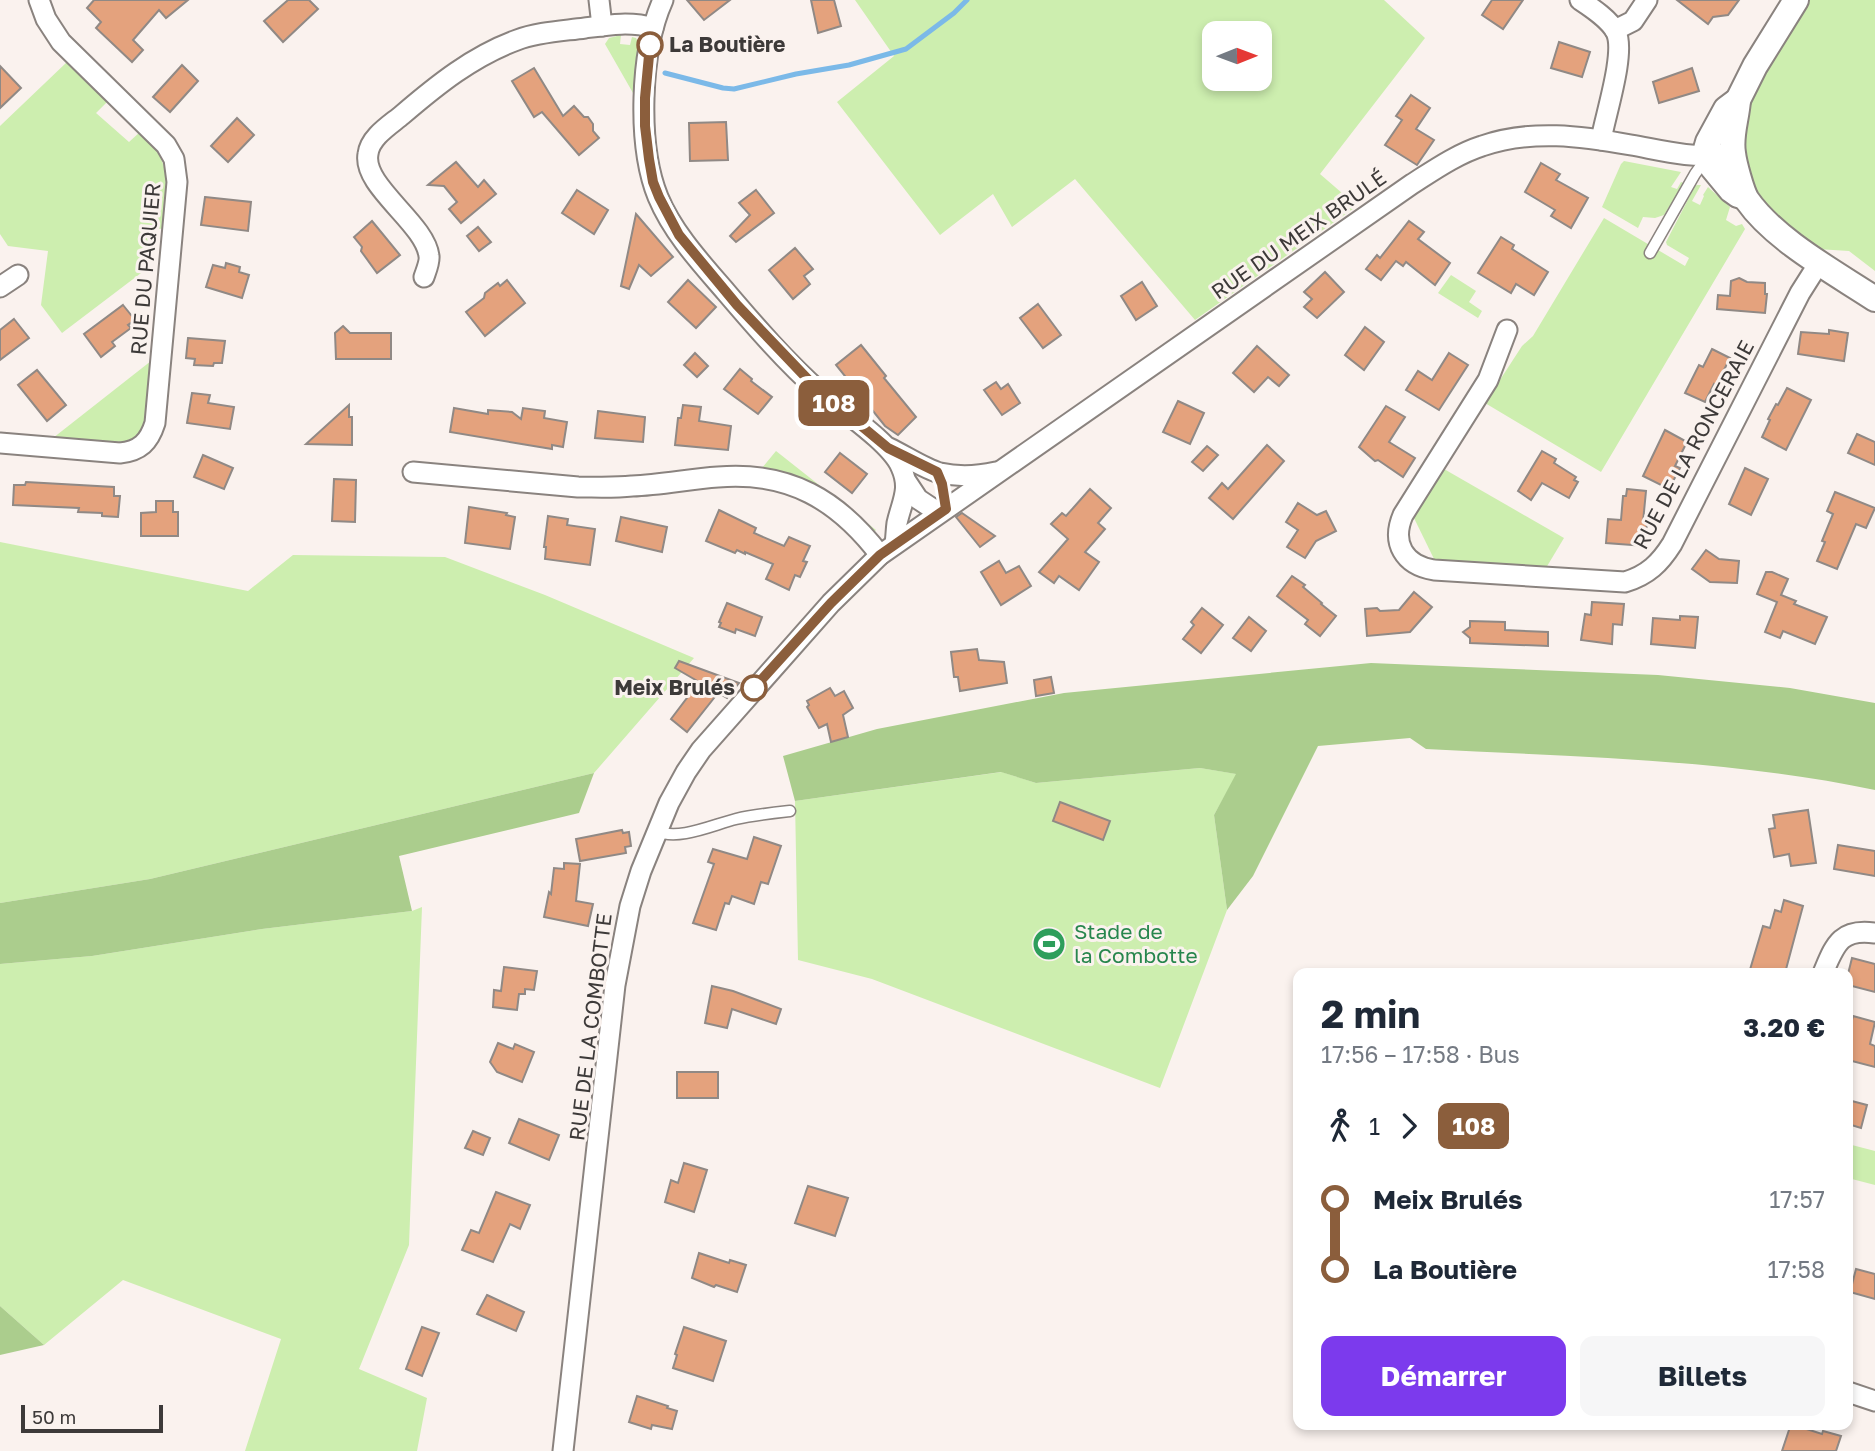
<!DOCTYPE html>
<html lang="fr">
<meta charset="utf-8">
<style>
:root{--surface:#fff;--page:#f6f6f7;--text:#1f2937;--muted:#747a83;--accent:#7c3aed}
body{margin:0;font-family:"Golos Text",sans-serif;background:var(--page);color:var(--text);height:100vh;display:flex;flex-direction:column;font-size:26px;white-space:nowrap}
*{box-sizing:border-box;margin:0}
p{font-size:23px;color:var(--muted)}
.icon{flex:none;width:38px;height:38px;fill:none;stroke:currentColor;stroke-width:2;stroke-linecap:round;stroke-linejoin:round}
.map{position:relative;flex:1;overflow:hidden}
.drawer{position:absolute;left:1293px;top:968px;width:560px;height:462px;display:flex;flex-direction:column;background:var(--surface);border-radius:14px;box-shadow:0 4px 10px #0003}
.drawer>*{flex:none}
.badge{padding:0 14px;border-radius:10px;font-size:24px;line-height:46px}
.needle{width:46px;rotate:89deg}
.fabs{position:absolute;left:1202px;top:21px;display:grid;gap:14px}
.fabs a{display:grid;place-items:center;width:70px;height:70px;border-radius:14px;background:var(--surface);box-shadow:0 4px 10px #0003;font-size:35px}
.scale{position:absolute;left:21px;bottom:18px;width:142px;box-sizing:border-box;padding-left:7px;border:4px solid #3d3a39;border-top:0;font-size:19px;line-height:24px;white-space:nowrap;color:#3d3a39;-webkit-text-stroke:5px #faf2ee;paint-order:stroke}
.map>.badge{position:absolute;translate:-50% -50%;box-shadow:0 0 0 4px #fff}
.legs{display:flex;align-items:center;gap:10px;height:77px;padding:0 28px;font-size:23px}
.legs p{margin-inline-start:auto}
.summary{display:flex;align-items:center;justify-content:space-between;height:119px;padding:0 28px}
h1{font-size:38px;font-weight:700;line-height:52px}
.primary-button{display:flex;gap:14px;margin-top:auto;padding:14px 28px}
.primary-button a{flex:1;height:80px;border-radius:14px;background:var(--accent);color:#fff;font-size:28px;font-weight:700;line-height:80px;text-align:center}
.primary-button a+a{background:var(--page);color:var(--text)}
ul{padding:0 28px;list-style:none}
li{display:flex;align-items:center;gap:24px;height:70px;font-size:26px}
li i{display:grid;place-items:center;width:10px;height:100%;margin:0 9px;background:currentColor}
li i::after{content:'';width:18px;height:18px;margin:-9px;border:5px solid;border-radius:50%;background:var(--surface)}
li p{margin-inline-start:auto}
li:first-child i{background:linear-gradient(#0000 50%,currentColor 0)}
li:last-child i{background:linear-gradient(currentColor 50%,#0000 0)}
.map>svg:first-child{display:block}
</style>
<div class="map">
<svg width="1875" height="1451" viewBox="0 0 1875 1451">
<rect width="100%" height="100%" fill="#faf2ee"/>
<g fill="#cdeeaf" fill-rule="evenodd">
<path d="M855,0h529l41,38 -105,136 37,32 -162,114 -120,-141 -63,48 -19,-33 -53,41 -103,-133 57,-46zM1214,33h46v46h-46z"/>
<path d="M1809,0h66v271l-26,-20 -32,-2 -36,-25 -27,-36 -13,-36 2,-33 16,-40z"/>
<path d="M621,35l-1,9 10,1 2,-8 4,1 5,10 -4,45h-4l-28,-49 4,-6z"/>
<path d="M67,62l40,40 -11,11 33,29 11,-10c35,32 26,53 24,97l-15,-1 -4,42 -83,63 -21,-28 7,-54 -40,-5 -8,-12v-108z"/>
<path d="M1624,161l57,11 -10,15 6,2 4,-7 3,1 -20,32 -9,3 -12,-1 -5,11 -36,-21 19,-43z"/>
<path d="M1697,185h4l-9,16 8,4 4,-9 -1,-1 5,-8 22,20 -4,13 10,6 6,-2 3,5 -144,243 -116,-69 37,-57 11,-10 71,-118 81,48 4,-8 -22,-13 -1,-3 29,-56z"/>
<path d="M1451,275l25,16 -7,11 13,9 -4,7 -40,-25z"/>
<path d="M151,361c-2,16 -2,58 -9,69 -6,9 -15,12 -25,12l-64,-4z"/>
<path d="M776,451l100,79 -1,1c-33,-25 -69,-61 -113,-63z"/>
<path d="M1444,469l120,69 -18,30 -111,-7 -22,-45z"/>
<path d="M0,542l248,49 45,-36 152,2 100,38 149,63 -100,115 -444,106 -150,24z"/>
<path d="M1200,768l37,6 -23,41 13,95 -67,178 -288,-109 -74,-19 -3,-159 207,-29 34,11z"/>
<path d="M422,907l-13,338 -50,124 68,29 -10,53h-172l36,-112 -158,-59 -79,65 -44,-39v-342l92,-8 170,-27 150,-18z"/>
<path d="M1848,1144l27,7v34l-27,-7z"/>
</g>
<g fill="#abcd8d">
<path d="M1371,663l287,12 132,13 85,15v87c-147,-31 -299,-33 -449,-41l-16,-11 -92,8 -65,130 -26,34 -13,-95 22,-41 -36,-6 -164,15 -35,-11 -206,29 -12,-45 94,-27 187,-36z"/>
<path d="M594,773l-15,40 -180,43 13,55 -150,18 -170,27 -92,8v-61l150,-24z"/>
<path d="M0,1306l44,39 -44,10z"/>
</g>
<g fill="none" stroke-linecap="round" stroke-linejoin="round">
<path stroke="#7bb9e8" stroke-width="5" d="M665,73l58,15 11,1 62,-15 53,-9 57,-16 48,-36 13,-13"/>
</g>
<g fill="#e4a27d" stroke="#908985" stroke-width="2">
<path d="M94,0h94l-22,18 -7,-8 -26,30 10,10 -11,12 -36,-34 5,-6 -14,-14z"/>
<path d="M288,0h21l9,9 -35,33 -19,-21z"/>
<path d="M687,0h43l-26,20z"/>
<path d="M811,0h23l7,26 -23,7z"/>
<path d="M1492,0h31l-20,29 -21,-14z"/>
<path d="M1677,0h62l-11,15 -15,2 -5,7z"/>
<path d="M1559,42l31,10 -8,25 -31,-9z"/>
<path d="M182,65l16,16 -28,31 -17,-15z"/>
<path d="M0,66l21,22 -21,20z"/>
<path d="M534,68l29,48 11,-10 10,11h4l5,7v7l6,7 -20,17 -37,-43 -8,5 -22,-36z"/>
<path d="M1692,68l7,23 -40,12 -6,-21z"/>
<path d="M1411,95l19,13 -14,21 18,11 -17,25 -32,-20 17,-25 -6,-4z"/>
<path d="M237,118l17,17 -26,27 -17,-16z"/>
<path d="M726,122l2,38 -38,1 -1,-38z"/>
<path d="M456,162l22,25 6,-7 12,14 -35,29 -12,-14 8,-7 -13,-16 -16,-1z"/>
<path d="M1541,163l19,11 -4,6 32,18 -17,30 -20,-12 4,-6 -30,-18z"/>
<path d="M577,190l31,20 -14,24 -32,-21z"/>
<path d="M756,190l18,23 -38,29 -6,-6 20,-21 -11,-12z"/>
<path d="M205,197l46,5 -3,29 -47,-6z"/>
<path d="M636,214l37,43 -22,19 -12,-11 -10,24 -8,-3z"/>
<path d="M372,221l28,34 -23,18 -16,-22 1,-4 -8,-10z"/>
<path d="M1409,221l15,11 -6,7 32,24 -15,22 -29,-23 -3,4 -7,-5 -15,19 -15,-11 11,-14 3,3z"/>
<path d="M478,227l13,15 -12,9 -12,-15z"/>
<path d="M1501,237l13,8 -2,4 36,23 -14,23 -18,-11 -5,9 -33,-20z"/>
<path d="M795,248l18,21 -9,7 6,8 -17,15 -24,-29z"/>
<path d="M226,263l14,4 -1,5 10,3 -7,23 -36,-11 7,-22 12,3z"/>
<path d="M1325,272l19,20 -27,26 -13,-11 8,-8 -8,-7z"/>
<path d="M1739,278l8,4 18,1v11h2l-2,19 -48,-4 1,-14 12,1 1,-15z"/>
<path d="M507,280l18,23 -40,33 -19,-24 18,-14 1,-5 13,-10 2,3z"/>
<path d="M688,280l28,27 -20,21 -28,-26z"/>
<path d="M1142,282l15,24 -21,14 -15,-24z"/>
<path d="M1038,304l23,31 -18,13 -23,-30z"/>
<path d="M123,305l12,15 -7,5 3,3 -19,14 3,4 -14,11 -17,-23z"/>
<path d="M14,319l15,19 -29,22v-30z"/>
<path d="M343,326l7,7h41v26h-55l-1,-26z"/>
<path d="M1365,327l19,15 -20,28 -19,-15z"/>
<path d="M1829,330l19,3 -4,28 -46,-7 3,-22 28,2z"/>
<path d="M188,338l37,3 -3,22h-8l-1,3 -19,-1 1,-6 -9,-1z"/>
<path d="M861,345l25,31 -2,2 32,39 -18,18 -13,-9 -49,-61z"/>
<path d="M1257,346l32,29 -10,11 -11,-9 -14,15 -21,-19z"/>
<path d="M1712,349l18,9 -14,28 -2,-2 -9,18 -20,-9 14,-28 4,2z"/>
<path d="M695,353l13,13 -11,11 -13,-12z"/>
<path d="M1449,353l19,12 -29,45 -33,-20 12,-19 14,9z"/>
<path d="M740,369l12,10 -1,2 21,16 -14,17 -34,-25z"/>
<path d="M37,370l29,35 -19,16 -29,-36z"/>
<path d="M996,382l5,7 7,-5 12,19 -18,12 -18,-25z"/>
<path d="M1787,388l24,12 -25,50 -24,-13 8,-17 -2,-1 8,-15 2,1z"/>
<path d="M192,393l18,2 -2,8 26,4 -4,22 -43,-6z"/>
<path d="M1178,401l26,12 -14,31 -27,-12z"/>
<path d="M349,405v12h3v28l-46,-1z"/>
<path d="M683,405l18,2 -2,14 32,5 -3,24 -53,-5 3,-27h3z"/>
<path d="M1386,406l19,11 -16,25 26,16 -12,19 -25,-17 -3,1 -16,-14z"/>
<path d="M454,408l34,6v-4l24,2 9,7 2,-11 22,3 -1,7 23,4 -4,25 -11,-2v4l-102,-17z"/>
<path d="M598,411l47,6 -2,25 -48,-4z"/>
<path d="M1665,430l22,12 -12,24 5,2 -11,21 -26,-13z"/>
<path d="M1857,434l18,8v23l-27,-12z"/>
<path d="M1267,445l17,16 -51,58 -24,-21 13,-15 6,6z"/>
<path d="M1207,446l11,9 -15,16 -11,-9z"/>
<path d="M1542,451l14,8 -2,4 22,14 -2,3 4,2 -9,16 -27,-15 -11,17 -13,-9z"/>
<path d="M840,453l27,21 -15,19 -27,-21z"/>
<path d="M203,455l30,13 -9,21 -30,-12z"/>
<path d="M1745,468l23,11 -17,36 -22,-11z"/>
<path d="M334,479l22,1 -1,42 -23,-1z"/>
<path d="M26,482l88,5v9h6l-2,21 -16,-1v-3l-24,-1 1,-4 -66,-3 1,-20h11z"/>
<path d="M1090,489l21,19 -13,15 7,6 -20,23 14,10 -20,28 -20,-14 -5,7 -15,-11 29,-33 -17,-15 11,-11 4,3z"/>
<path d="M1627,489l19,2 -3,31h4l-2,24 -39,-3 2,-24 13,1 2,-24h3z"/>
<path d="M1835,492l40,16 -9,20 -10,-4 -19,45 -20,-8 8,-19 -3,-1 11,-27 -6,-3z"/>
<path d="M156,501h17v11h5v24h-37v-23l15,-1z"/>
<path d="M1298,503l19,12 9,-4 10,20 -20,10 -11,17 -18,-11 11,-17 -12,-8z"/>
<path d="M469,507l38,6 -1,2 9,2 -5,32 -45,-6z"/>
<path d="M719,510l37,18 -2,5 30,13 5,-9 21,9 -7,15 4,1 -7,15 -5,-2 -6,15 -23,-11 7,-15 -28,-12v2l-8,-4 -2,3 -29,-12z"/>
<path d="M962,513l33,23 -15,11 -24,-30z"/>
<path d="M548,516l20,3 -1,6 28,4 -5,36 -45,-6 1,-12h-2z"/>
<path d="M621,517l46,10 -5,25 -46,-11z"/>
<path d="M1706,550l13,9 20,2 -2,22 -27,-1 -18,-13z"/>
<path d="M999,561l7,12 13,-7 12,20 -30,19 -20,-33z"/>
<path d="M1766,572h6l16,7 -7,16 15,6 -2,3 33,13 -12,27 -32,-13 -3,7 -15,-6 12,-30 -20,-8z"/>
<path d="M1292,576l13,9 -2,2 19,16 -1,1 15,12 -16,20 -15,-12 3,-4 -31,-24z"/>
<path d="M1414,592l18,15 -22,25 -43,4 -2,-27 12,-1 3,3 19,-1z"/>
<path d="M1592,602l32,2 -2,21 -9,-1 -1,20 -31,-4 4,-26 6,1z"/>
<path d="M727,603l35,14 -7,19 -19,-7 -1,4 -16,-6 2,-4 -2,-1z"/>
<path d="M1202,608l21,17 -22,28 -18,-14 11,-14 -3,-3z"/>
<path d="M1680,616l18,1 -3,31 -44,-4 2,-26 27,2z"/>
<path d="M1249,617l17,14 -15,20 -18,-13z"/>
<path d="M1470,621l35,1v8l43,2v14l-78,-3v-5l-7,-6 7,-5z"/>
<path d="M977,649l2,11 25,2 3,21 -47,8 -2,-14h-4l-3,-25z"/>
<path d="M679,661l60,22 -12,15 -9,-5 -31,39 -16,-13 28,-37 -24,-14z"/>
<path d="M1051,677l3,16 -18,3 -2,-16z"/>
<path d="M830,688l5,8 9,-5 9,17 -10,7 5,22 -17,5 -4,-18 -8,4 -12,-21 2,-2 -2,-4z"/>
<path d="M1060,802l50,19 -7,19 -50,-19z"/>
<path d="M1808,810l8,53 -25,3 -2,-12 -15,3 -5,-28 6,-1 -2,-13z"/>
<path d="M622,830l1,3 6,-1 2,14 -6,1 1,6 -46,8 -4,-22z"/>
<path d="M754,837l27,9 -13,38 -7,-2 -7,22 -22,-8 -3,8 -4,-1 -9,27 -23,-7 21,-59 -6,-2 5,-13 34,10z"/>
<path d="M1838,845l37,6v25l-41,-7z"/>
<path d="M564,863l16,1 -4,37 17,3 -5,22 -44,-9 5,-25 2,2 3,-26 10,1z"/>
<path d="M1784,900l19,6 -18,67h-36l14,-47 7,2 5,-18 6,2z"/>
<path d="M1852,958l23,6v28l-27,-7v-11z"/>
<path d="M504,967l33,4 -3,19 -9,-1v5h-6l-2,16 -24,-3 1,-17 7,1z"/>
<path d="M712,986l21,5 48,18 -5,15 -44,-15 -5,19 -22,-5z"/>
<path d="M1853,1016l22,6 -5,22 5,2v21l-27,-7v-24z"/>
<path d="M498,1043l15,6 2,-5 19,8 -12,30 -25,-10 -7,-10z"/>
<rect x="677" y="1072" width="41" height="26"/>
<path d="M1848,1100l19,5 -6,23 -13,-4z"/>
<path d="M519,1119l40,16 -10,25 -40,-17z"/>
<path d="M473,1131l17,7 -7,17 -18,-7z"/>
<path d="M684,1163l23,7 -13,42 -29,-10 6,-22 7,3z"/>
<path d="M808,1186l40,12 -13,38 -40,-13z"/>
<path d="M496,1192l34,13 -10,24 -10,-5 -17,38 -31,-12 9,-20 8,3z"/>
<path d="M699,1253l30,10 1,-3 16,5 -9,27 -21,-7 -2,2 -22,-9z"/>
<path d="M1856,1269l19,5v25l-25,-7z"/>
<path d="M487,1295l37,17 -8,19 -39,-17z"/>
<path d="M422,1327l17,6 -17,43 -16,-7z"/>
<path d="M684,1327l42,14 -13,40 -40,-13 4,-13 -2,-1z"/>
<path d="M637,1396l31,10 -1,2 10,3 -5,18 -20,-4 -1,4 -22,-7z"/>
<path d="M1791,1424l31,10 1,-3 18,5 -5,15h-54z"/>
</g>
<g fill="none" stroke-linecap="round" stroke-linejoin="round">
<defs>
<g id="service">
<path d="M1650,253l45,-79 12,-17"/>
<path d="M656,831c23,10 56,-6 80,-12 17,-4 36,-6 54,-8"/>
</g>
<g id="minor">
<path d="M599,0l3,26"/>
<path d="M663,0c-23,51 -26,145 -5,197 15,36 43,66 68,95 29,34 60,70 94,100 21,18 71,51 81,75 10,22 1,34 -4,56 -1,7 -1,14 -2,21"/>
<path d="M1580,0c12,8 29,19 36,32 10,21 -11,84 -15,108"/>
<path d="M1615,30l18,-9 14,-21"/>
<path d="M424,277c2,-6 6,-15 5,-21 -4,-33 -67,-70 -61,-102 2,-17 22,-29 34,-39 35,-30 71,-59 115,-75 21,-8 46,-9 68,-12 22,-3 46,-7 68,0"/>
<path d="M0,287l18,-12"/>
<path d="M1507,330l-19,50 -85,135c-12,28 1,50 31,55l191,12c23,-7 35,-19 47,-38l128,-251 19,-30"/>
<path d="M0,443l120,10c20,-2 29,-11 35,-30l22,-241 -3,-23 -8,-14 -105,-103 -15,-23 -7,-19"/>
<path d="M889,448c15,7 36,21 51,25 18,4 38,3 56,-1"/>
<path d="M413,472l165,15c18,0 36,1 54,-1 29,-1 57,-7 86,-9 71,-6 120,23 162,78"/>
<path d="M906,481l12,18 21,14"/>
<path d="M1823,973c12,-28 17,-45 52,-40"/>
<path d="M1848,1392l27,9"/>
<path d="M563,1451l52,-466 15,-79 11,-35 28,-68 17,-31 15,-22 130,-147 49,-48 532,-371c22,-14 45,-30 70,-38 49,-17 100,-10 149,-1 29,5 61,14 90,9"/>
</g>
<g id="tertiary">
<path d="M1738,100c-1,18 -8,35 -5,53 1,10 9,39 14,47 28,40 87,72 128,99"/>
<path d="M1745,197l-7,-2 -7,-5 -19,-23 -6,-18 2,-7 18,-33 12,-9 17,-34 41,-66"/>
</g>
</defs>
<use href="#service" stroke="#8a837f" stroke-width="13"/>
<use href="#minor" stroke="#8a837f" stroke-width="23"/>
<use href="#tertiary" stroke="#8a837f" stroke-width="28"/>
<use href="#service" stroke="#fff" stroke-width="10"/>
<use href="#minor" stroke="#fff" stroke-width="19"/>
<use href="#tertiary" stroke="#fff" stroke-width="24"/>
</g>
<g fill="none" stroke-linecap="round" stroke-linejoin="round">
<defs>
<path id="line-1" d="M650,45l-5,53v28l4,33 4,23 6,15 20,38 58,70 81,85 70,58 49,24 5,12 4,25 -66,46 -49,48 -77,85"/>
</defs>
<use href="#line-1" stroke="#fff" stroke-width="16"/>
<use href="#line-1" stroke="#8b5e3c" stroke-width="10"/>
</g>
<defs>
<symbol id="stadium-disc" viewBox="-11 -11 22 22"><circle r="9.5" fill="#2e9e5b" stroke="#faf2ee"/><path d="M0-5a6.5 5 0 1 0 0 10a6.5 5 0 1 0 0-10ZM-3.5-1.8h7v3.6h-7Z" fill="#fff"/></symbol>
</defs>
<g fill-rule="evenodd">
<use href="#stadium-disc" x="1030" y="925" width="38" height="38"/>
</g>
<g fill="#fff" stroke="#8b5e3c" stroke-width="3.5">
<circle cx="650" cy="45" r="12"/>
<circle cx="754" cy="688" r="12"/>
</g>
<g text-anchor="middle" stroke-width="6" stroke-linejoin="round" paint-order="stroke">
<g font-size="21" font-weight="bold" fill="#3d3a39" stroke="#faf2ee" text-anchor="start">
<text x="669" y="52">La Boutière</text>
<text x="735" y="695" text-anchor="end">Meix Brulés</text>
</g>
<g font-size="21" fill="#3d3a39" stroke="#faf2ee">
<text transform="translate(1299 235) rotate(-35)" y="7">RUE DU MEIX BRULÉ</text>
<text transform="translate(146 269) rotate(-85)" y="7">RUE DU PAQUIER</text>
<text transform="translate(1694 445) rotate(-62)" y="7">RUE DE LA RONCERAIE</text>
<text transform="translate(591 1027) rotate(-83)" y="7">RUE DE LA COMBOTTE</text>
</g>
<g font-size="21" fill="#27864d" stroke="#faf2ee" text-anchor="start">
<text x="1074" y="939">Stade de<tspan x="1074" dy="24">la Combotte</tspan></text>
</g>
</g>
</svg>
<div class="fabs">
<a><svg class="needle" viewBox="-14 -14 28 28"><path d="M0-13l5 13h-10z" fill="#e53935"/><path d="M0 13l5-13h-10z" fill="#747a83"/></svg></a>
</div>
<div class="scale">50 m</div>
<b class="badge" style="left:834px;top:403px;background:#8b5e3c;color:#fff">108</b>
<section class="drawer">
<div class="summary"><div><h1>2 min</h1><p>17:56 – 17:58 · Bus</p></div><b>3.20 €</b></div>
<div class="legs"><svg class="icon" aria-label="walk" viewBox="0 0 24 24"><circle cx="13" cy="4" r="2"/><path d="M13 8l-2 6 4 7M11 14l-3 7M7 12l3-4h3l4 4"/></svg>1<svg class="icon" aria-label="forward" viewBox="0 0 24 24"><path d="M9 5l7 7-7 7"/></svg><b class="badge" style="background:#8b5e3c;color:#fff">108</b></div>
<ul>
<li><i style="color:#8b5e3c"></i><b>Meix Brulés</b><p>17:57</p></li>
<li><i style="color:#8b5e3c"></i><b>La Boutière</b><p>17:58</p></li>
</ul>
<div class="primary-button"><a>Démarrer</a><a>Billets</a></div>
</section>
</div>
